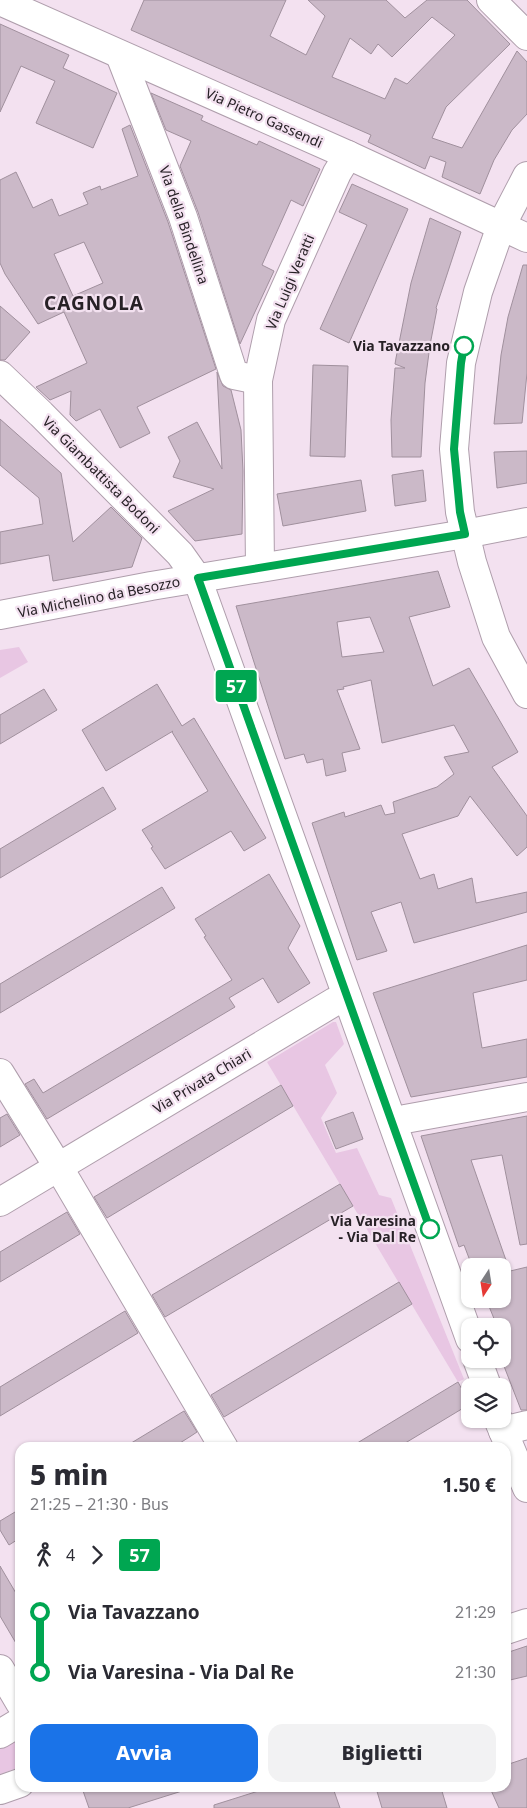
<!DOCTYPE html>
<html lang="it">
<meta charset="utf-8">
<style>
:root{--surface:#fff;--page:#f2f2f3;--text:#2b2b33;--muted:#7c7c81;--accent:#1a73e8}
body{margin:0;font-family:"Noto Sans",sans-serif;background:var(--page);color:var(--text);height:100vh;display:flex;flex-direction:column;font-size:19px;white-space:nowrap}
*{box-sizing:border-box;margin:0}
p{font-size:16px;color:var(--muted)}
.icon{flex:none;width:28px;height:28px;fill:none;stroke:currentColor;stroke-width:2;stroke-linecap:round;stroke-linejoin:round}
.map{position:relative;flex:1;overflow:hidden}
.sheet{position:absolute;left:15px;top:1442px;width:496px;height:350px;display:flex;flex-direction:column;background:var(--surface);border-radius:15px;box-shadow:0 1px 4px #0004}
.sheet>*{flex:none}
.badge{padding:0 10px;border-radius:4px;font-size:18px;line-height:32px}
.needle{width:32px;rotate:192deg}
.controls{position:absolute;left:461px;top:1258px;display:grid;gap:10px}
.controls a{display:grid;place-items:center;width:50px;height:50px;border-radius:10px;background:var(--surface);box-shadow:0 1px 4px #0004;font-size:25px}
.map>.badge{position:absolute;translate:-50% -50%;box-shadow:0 0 0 2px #fff}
.legs{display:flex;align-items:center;gap:8px;height:55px;padding:0 15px;font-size:16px}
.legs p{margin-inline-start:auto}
.head{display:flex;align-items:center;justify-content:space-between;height:85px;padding:0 15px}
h1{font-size:28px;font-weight:800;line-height:38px}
.primary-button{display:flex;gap:10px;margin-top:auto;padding:10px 15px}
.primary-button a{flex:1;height:58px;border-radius:15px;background:var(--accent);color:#fff;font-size:20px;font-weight:800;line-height:58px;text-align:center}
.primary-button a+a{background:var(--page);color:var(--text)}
ul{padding:0 15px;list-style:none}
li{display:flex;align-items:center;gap:18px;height:60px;font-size:19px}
li i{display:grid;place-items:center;width:8px;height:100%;margin:0 6px;background:currentColor}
li i::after{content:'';width:12px;height:12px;margin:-6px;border:4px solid;border-radius:50%;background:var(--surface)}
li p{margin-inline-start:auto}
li:first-child i{background:linear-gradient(#0000 50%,currentColor 0)}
li:last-child i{background:linear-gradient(currentColor 50%,#0000 0)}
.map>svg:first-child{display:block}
</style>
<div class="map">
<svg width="527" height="1808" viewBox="0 0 527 1808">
<rect width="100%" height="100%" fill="#f3e1f0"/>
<g fill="#e8c6e3">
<path d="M19,647l9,15 -28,16v-28z"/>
<path d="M333,1022h3l8,22 -19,21 12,28 -16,25 15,35 21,-5 22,47 12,3 73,181 -6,3 -191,-320z"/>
<path d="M17,1740l3,5v22l-20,7v-25z"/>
</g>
<g fill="#cbb9c8" stroke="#a0909d" fill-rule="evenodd">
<path d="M144,0h142l-16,36 36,19 19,-39 -17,-16h78l19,18 22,-18h40l43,44 -64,63 -14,31 30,10 55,-97 10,11v52l-15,16 -18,30 -14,34 -38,-17 4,-15 -16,-6 -5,13 -57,-27 3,-7 -240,-105zM432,17l23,18 -48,49 -12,-6 -10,21 -53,-22 18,-39 21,16 7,-10 14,13z"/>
<path d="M0,24l69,31 -6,13 54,25 -24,55 -57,-25 19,-42 -34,-15 -21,46z"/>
<path d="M151,93l52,23 -2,4 56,25 2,-4 61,28 -17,37 -12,-6 -29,65 12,6 -34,73 -42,-132 -18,-46 11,-25 -25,-11z"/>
<path d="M130,125l38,97 48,147 -79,38 13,26 -30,15 -20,-39 -24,12 -6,-6 1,-24 -21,9 -14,-13 51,-24 -23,-51 -26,12 -33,-50 -5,-11v-83l16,-8 17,36 19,-9 7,17 29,-12 -5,-11 17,-7 1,4 37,-14 -16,-47zM84,242l19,41 -30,13 -19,-42z"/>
<path d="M352,184l56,25 -59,134 -29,-14 47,-104 -28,-13z"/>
<path d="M430,218l31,14 -25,76 1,1 -7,36 -5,38 -4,74h-29l-1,-37 4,-52h10l-10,-4 1,-6 15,-75z"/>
<path d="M523,265h4v108l-5,50 -28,1 7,-69 7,-38z"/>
<path d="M0,306l30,26 -25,28h-5z"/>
<path d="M313,365l35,1 -3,91 -35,-1z"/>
<path d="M217,372l6,14 8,4 10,40 2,41 -1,63 -47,7 -27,-30 46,-22 -41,-12 7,-16 -12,-24 29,-15 25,47z"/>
<path d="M0,419l61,54 12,69 38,-35 31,31 -10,29 -79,14 -4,-26 -49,9v-32l43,-8 -4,-26 -39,-33z"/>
<path d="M527,451v32l-30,5 -3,-36z"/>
<path d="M423,470l3,31 -31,5 -3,-31z"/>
<path d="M361,480l5,31 -83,15 -6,-32z"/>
<path d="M438,571l12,36 -41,10 24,69 36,-18 49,84 -26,15 35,49v31l-10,9 -47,-60 -12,20 -56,18 18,45 14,-5 4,15 34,-11 4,25 51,-11v20l-113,31 -13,-41 -30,10 16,39 -30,9 -45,-137 32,-11 1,5 36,-12 4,10 10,-2 -2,-11 44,-15 17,-13 -10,-17 25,-5 -15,-27 -72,18 -11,-63 -28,7 1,2 -7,1 23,59 -18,4 4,18 -20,5 -3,-17 -16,4 -3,-9 -19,5 -49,-153zM370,617l14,35 -42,5 -5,-35z"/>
<path d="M157,684l25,42 12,-8 72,120 -22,13 -13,-20 -66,38 -14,-21 2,-1 -11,-17 66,-39 -36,-59 1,-1 -67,40 -24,-41z"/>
<path d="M44,689l13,21 -57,34v-29z"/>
<path d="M103,787l13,22 -116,69v-29z"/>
<path d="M269,874l31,52 -12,22 22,35 -32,20 -15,-25 -34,20 6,9 -188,112 -22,-35 9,-5 9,14 189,-113 -28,-43 2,-1 -11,-17z"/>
<path d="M162,887l13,21 -175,105v-29z"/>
<path d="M527,945v35l-54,13 9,55 45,-9v38l-116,20 -38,-104z"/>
<path d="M281,1085l12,21 -186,112 -13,-21z"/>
<path d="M353,1112l10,27 -27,10 -11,-27z"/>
<path d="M7,1114l13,21 -20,12v-29z"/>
<path d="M527,1116v128l-7,1 -18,-90 -31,5 37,106h-36l-8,-21 -5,2 -38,-111z"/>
<path d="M340,1184l13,22 -188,111 -13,-22z"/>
<path d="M67,1212l13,22 -80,48v-30z"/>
<path d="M527,1267v143h-6l-19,-49v-35h-5l-11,-27h16v-26z"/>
<path d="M399,1282l13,22 -188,113 -13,-22z"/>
<path d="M125,1311l13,22 -138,83v-29z"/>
<path d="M458,1382l12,22 -73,44h-48z"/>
<path d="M184,1411l13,21 -6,4 -19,12h-49z"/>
<path d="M20,1509v29l-11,7 -9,-15v-9z"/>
<path d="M0,1566l20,34v50l-20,-34z"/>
<path d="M527,1646v30l-21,5v-28z"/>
<path d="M527,1758v50h-28l-9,-20h16v-23z"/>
<path d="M82,1788h99l1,3 -54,17h-39z"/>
<path d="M268,1788h65l7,20h-126v-3z"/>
<path d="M376,1788h65l6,20h-65z"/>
</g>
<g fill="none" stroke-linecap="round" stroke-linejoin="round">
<defs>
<g id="minor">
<path d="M491,0l36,36"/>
<path d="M0,1l348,154 179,83"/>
<path d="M120,55l63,162 51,158 24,5"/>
<path d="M527,176l-26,50 -23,66 -17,71 -7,86 6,63 12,50 24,75 31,57"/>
<path d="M0,375l41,39 139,140 17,24 273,761"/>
<path d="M260,567l-2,-187 13,-60 66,-147 11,-18"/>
<path d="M0,615l151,-29 314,-52 62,-12"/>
<path d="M0,1073l65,105 159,270"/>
<path d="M393,1123l12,-4 122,-22"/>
<path d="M0,1202l334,-200 13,-5"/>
<path d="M477,1359l10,27"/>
<path d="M498,1419l29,69"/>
<path d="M503,1431l24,-6"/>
<path d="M506,1630l21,-7"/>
<path d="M0,1669l20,34"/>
<path d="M0,1734l20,-12"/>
<path d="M0,1790l20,-7"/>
</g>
</defs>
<use href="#minor" stroke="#af9eac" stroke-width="30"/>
<use href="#minor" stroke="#fff" stroke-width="28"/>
</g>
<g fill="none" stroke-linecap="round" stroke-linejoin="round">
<defs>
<path id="line-1" d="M430,1229l-232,-651 267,-44 -5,-22 -6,-63 7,-86 3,-17"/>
</defs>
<use href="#line-1" stroke="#fff" stroke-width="11"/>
<use href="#line-1" stroke="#00a651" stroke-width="8"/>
</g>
<g fill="#fff" stroke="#00a651" stroke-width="2.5">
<circle cx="464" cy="346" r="9"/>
<circle cx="430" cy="1229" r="9"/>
</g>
<g text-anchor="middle" stroke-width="4.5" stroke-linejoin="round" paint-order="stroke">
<g font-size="14" fill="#272126" stroke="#f3e1f0">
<text transform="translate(264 118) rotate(24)" y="5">Via Pietro Gassendi</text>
<text transform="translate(184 225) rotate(71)" y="5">Via della Bindellina</text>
<text transform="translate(290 282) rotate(-67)" y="5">Via Luigi Veratti</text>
<text transform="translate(101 475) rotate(45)" y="5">Via Giambattista Bodoni</text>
<text transform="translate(99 597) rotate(-11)" y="5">Via Michelino da Besozzo</text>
<text transform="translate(202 1081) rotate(-31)" y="5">Via Privata Chiari</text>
</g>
<g font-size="14" font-weight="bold" fill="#272126" stroke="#f3e1f0" text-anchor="end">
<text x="450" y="351">Via Tavazzano</text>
<text x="416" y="1226">Via Varesina<tspan x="416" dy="16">- Via Dal Re</tspan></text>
</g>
<g font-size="19" font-weight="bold" letter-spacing="1" fill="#272126" stroke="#f3e1f0">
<text x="94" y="310">CAGNOLA</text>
</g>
</g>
</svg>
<div class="controls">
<a><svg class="needle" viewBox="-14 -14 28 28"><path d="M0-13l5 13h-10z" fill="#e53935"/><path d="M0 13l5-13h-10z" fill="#7c7c81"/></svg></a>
<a><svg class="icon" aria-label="locate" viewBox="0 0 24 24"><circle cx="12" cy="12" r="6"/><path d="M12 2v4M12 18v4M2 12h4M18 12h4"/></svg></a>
<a><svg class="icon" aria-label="layers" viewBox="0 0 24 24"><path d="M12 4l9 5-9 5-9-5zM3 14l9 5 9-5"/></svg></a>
</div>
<b class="badge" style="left:236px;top:686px;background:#00a651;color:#fff">57</b>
<section class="sheet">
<div class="head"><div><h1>5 min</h1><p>21:25 – 21:30 · Bus</p></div><b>1.50 €</b></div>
<div class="legs"><svg class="icon" aria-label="walk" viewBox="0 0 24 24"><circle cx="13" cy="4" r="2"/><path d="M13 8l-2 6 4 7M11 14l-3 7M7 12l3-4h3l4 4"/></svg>4<svg class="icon" aria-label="forward" viewBox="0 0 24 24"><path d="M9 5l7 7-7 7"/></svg><b class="badge" style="background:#00a651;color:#fff">57</b></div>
<ul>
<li><i style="color:#00a651"></i><b>Via Tavazzano</b><p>21:29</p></li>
<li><i style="color:#00a651"></i><b>Via Varesina - Via Dal Re</b><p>21:30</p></li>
</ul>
<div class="primary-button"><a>Avvia</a><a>Biglietti</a></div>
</section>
</div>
